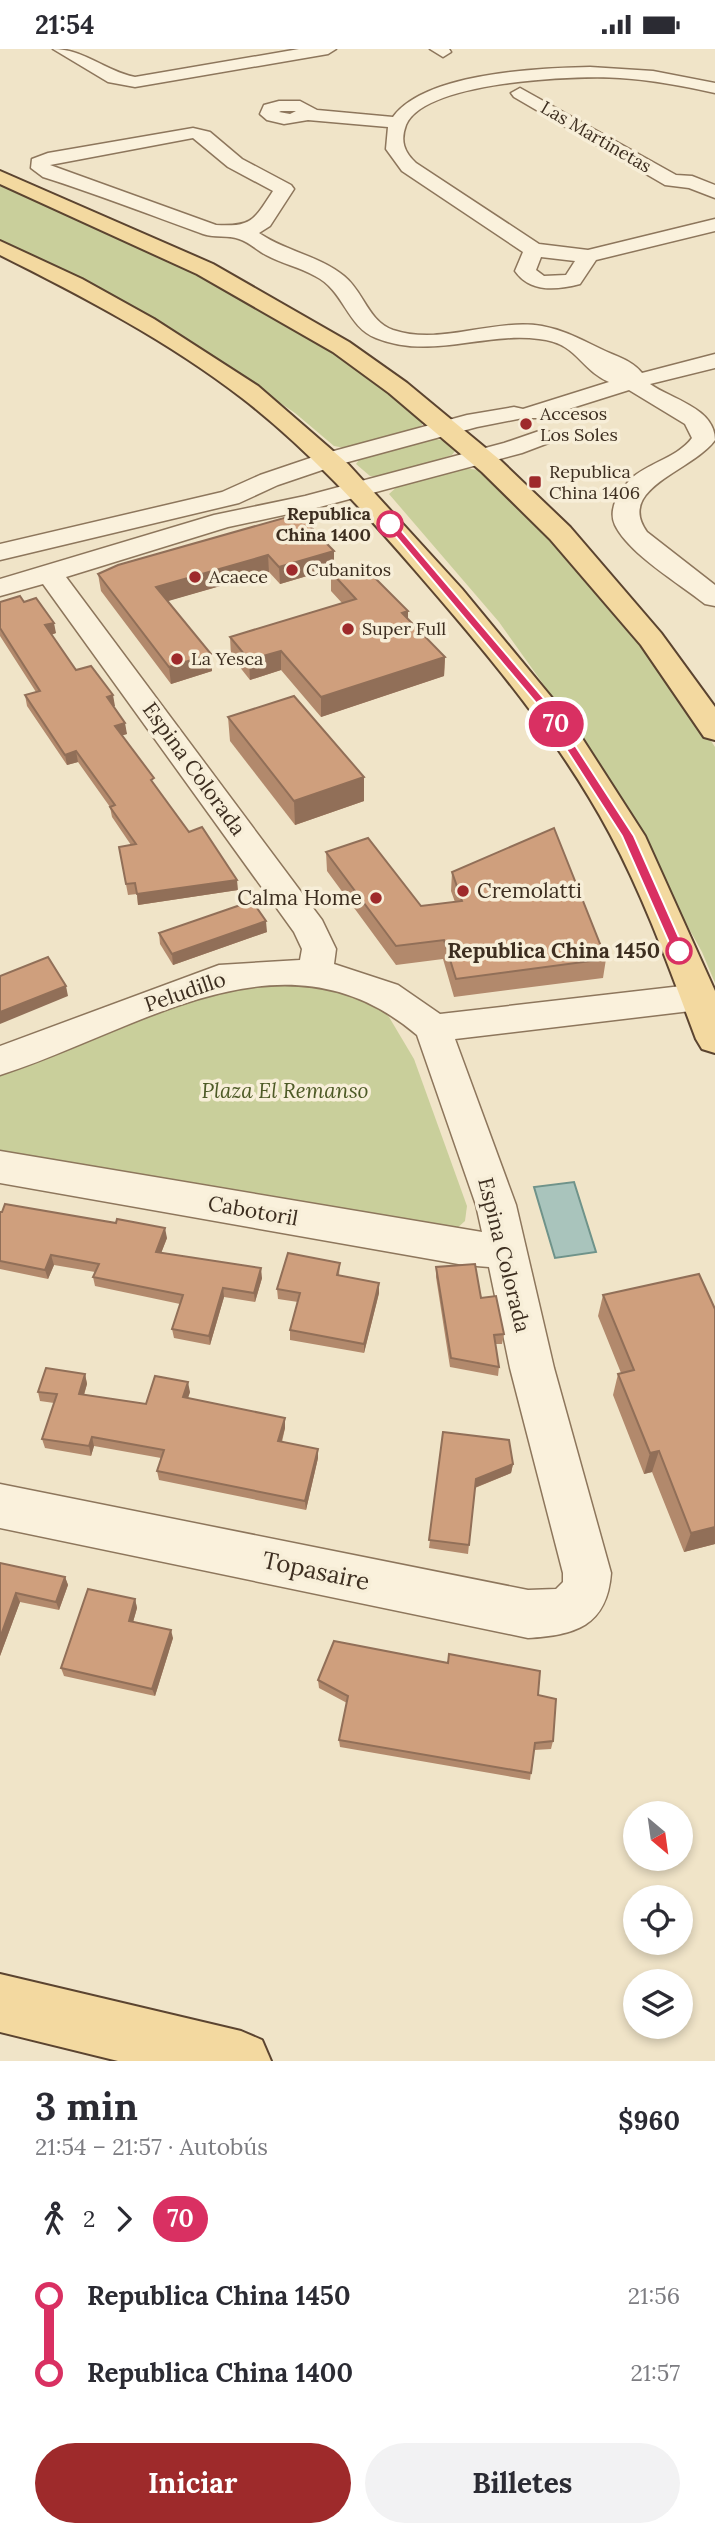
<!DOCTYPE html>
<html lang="es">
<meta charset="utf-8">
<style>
:root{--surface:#fff;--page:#f2f2f3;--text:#2b2b33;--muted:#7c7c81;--accent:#9e2a2b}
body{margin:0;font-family:Lora,serif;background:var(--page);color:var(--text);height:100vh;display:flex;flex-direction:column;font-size:26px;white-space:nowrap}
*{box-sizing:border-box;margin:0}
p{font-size:23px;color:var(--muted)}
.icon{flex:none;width:38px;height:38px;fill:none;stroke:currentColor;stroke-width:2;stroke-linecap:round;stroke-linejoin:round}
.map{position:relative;height:2012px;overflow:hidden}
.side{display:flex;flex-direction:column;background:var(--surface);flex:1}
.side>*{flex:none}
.badge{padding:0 14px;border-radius:23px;font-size:24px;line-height:46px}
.needle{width:46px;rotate:151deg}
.tools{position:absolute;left:623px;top:1752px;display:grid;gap:14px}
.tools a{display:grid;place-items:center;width:70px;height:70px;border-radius:50%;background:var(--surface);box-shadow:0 4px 10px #0003;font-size:35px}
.map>.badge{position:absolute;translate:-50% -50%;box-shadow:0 0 0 4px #fff}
.legs{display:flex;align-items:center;gap:10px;height:77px;padding:0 35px;font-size:23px}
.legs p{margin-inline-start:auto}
.overview{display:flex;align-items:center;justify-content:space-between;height:119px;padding:0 35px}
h1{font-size:38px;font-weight:700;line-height:52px}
.primary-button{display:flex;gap:14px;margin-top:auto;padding:14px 35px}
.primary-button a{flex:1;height:80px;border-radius:42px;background:var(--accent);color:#fff;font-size:28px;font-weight:700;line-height:80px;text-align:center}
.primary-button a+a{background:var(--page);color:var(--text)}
ul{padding:0 35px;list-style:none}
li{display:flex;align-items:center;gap:24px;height:77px;font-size:26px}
li i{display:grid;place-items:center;width:10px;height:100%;margin:0 9px;background:currentColor}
li i::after{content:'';width:18px;height:18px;margin:-9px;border:5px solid;border-radius:50%;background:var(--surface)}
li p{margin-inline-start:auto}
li:first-child i{background:linear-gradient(#0000 50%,currentColor 0)}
li:last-child i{background:linear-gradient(currentColor 50%,#0000 0)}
.status{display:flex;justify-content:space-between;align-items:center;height:49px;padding:0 35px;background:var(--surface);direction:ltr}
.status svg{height:19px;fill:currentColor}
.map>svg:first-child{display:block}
</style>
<div class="status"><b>21:54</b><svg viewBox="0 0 49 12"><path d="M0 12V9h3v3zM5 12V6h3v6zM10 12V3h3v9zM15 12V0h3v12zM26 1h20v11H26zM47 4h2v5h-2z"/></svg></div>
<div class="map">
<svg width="715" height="2012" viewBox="0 0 715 2012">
<rect width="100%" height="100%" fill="#f0e4c8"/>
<g fill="#c9cf9b">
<path d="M0,135l204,94 155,89 63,53v5l-7,5 -70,18 -11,-2 -39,-33 -129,-87 -72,-40 -94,-46z"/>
<path d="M428,389c11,1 21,2 27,13l-3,4 -67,22 -15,-1 -14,-12 5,-7z"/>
<path d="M464,419l14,2 63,56 60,64 84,111 30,46v236l-13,-31 -113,-203 -23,-33 -67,-94 -110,-128 10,-9z"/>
<path d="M230,934l90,1 58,22 11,11 25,42 53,147 -2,15 -10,9 -455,-78v-84z"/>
</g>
<path fill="#a9c4bc" stroke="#6f938a" stroke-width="2" d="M574,1133l22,70 -41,6 -21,-71z"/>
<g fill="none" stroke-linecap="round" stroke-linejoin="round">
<defs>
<g id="minor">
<path d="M53,0c31,0 52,22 82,28l164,-28h37l-8,5 -193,33 -27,-5z"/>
<path d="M430,0h19l2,3 -8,5z"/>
<path d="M590,18l63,4 62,12v10c-31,-7 -63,-13 -95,-15 -43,-3 -195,3 -214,47 -6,16 -2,27 10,38l123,81 49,6 127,-31v12l-119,29 -16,24c-23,6 -50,9 -65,-13l8,-19 -121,-81 -16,-22 2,-22 -80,-7 -24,4 -17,-4 -7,-6 4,-9 15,-4h21l17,9 76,7c32,-44 146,-49 197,-50zM296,62l-6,3 -11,-2 2,-1zM541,208l34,4 -9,14 -22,1 -8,-6z"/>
<path d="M520,39l156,87 16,1 23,9v13l-26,-10 -24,-3 -151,-88 -3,-4z"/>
<path d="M193,79l17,4 32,27 49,26 3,4 -24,37 -11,7c26,18 61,23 85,43 20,16 24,45 49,54 48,16 100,-12 149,-4 22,4 38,13 59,23 14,7 31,11 41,24l73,-19v14l-65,16c21,15 65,24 65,56 -22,31 -100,48 -68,92l68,53v21l-10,-2c-25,-20 -76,-50 -90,-79 -8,-17 6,-37 18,-48 18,-15 45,-20 59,-39l-7,-14 -56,-34 -89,28h-17l-46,9 -140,38 -59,20 -39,18 -239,57v-16l222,-52 38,-17 59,-20 148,-40 47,-8 9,2 86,-27c-30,-13 -31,-39 -70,-43 -55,-7 -109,21 -163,-1 -29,-11 -32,-48 -61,-62 -15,-9 -33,-12 -49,-21 -8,-4 -17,-13 -27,-16 -11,-4 -24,-1 -36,-5 -53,-19 -106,-40 -160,-57l-12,-9 1,-9 16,-6zM193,89l35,29 45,24c-19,29 -21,36 -57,34l-166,-60z"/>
<path d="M542,381l9,2 3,5 -3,5 -29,11 -206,55 -88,19 -162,50 256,343 14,29 -2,15 64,21 42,29 259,-30 13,4 3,6 -3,12 -13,4 -244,29 61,166 38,163 57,205c-4,54 -37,62 -83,65l-528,-110v-44l528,106 28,-1 7,-7v-9l-53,-205 -21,-101 -25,-2 -464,-82v-32l482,81 -6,-27 -59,-170c-135,-114 -278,-4 -417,40v-29l219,-81 81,-5 2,-11 -8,-17 -251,-348 -43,12v-17l214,-64 91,-19 199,-53z"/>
</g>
<g id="major">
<path d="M0,122l213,93 136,78 58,41 93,77 70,67 91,106 54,74v33l-11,-3 -63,-92 -91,-106 -68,-67 -93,-79 -56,-41 -136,-78 -197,-90z"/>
<path d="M0,192l82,38 72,40 104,67 90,78 114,125 109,132 74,115 70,155v62l-13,-4 -6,-10c-26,-69 -51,-140 -86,-205 -52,-97 -123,-181 -196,-265 -53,-61 -107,-121 -172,-171 -74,-57 -158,-101 -242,-143z"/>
<path d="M0,1925l241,57 21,9 9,21h-153l-118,-29z"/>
</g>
</defs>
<use href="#minor" stroke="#8d765c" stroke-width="3"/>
<use href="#major" stroke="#5b4430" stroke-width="4"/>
<use href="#minor" fill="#faf1dc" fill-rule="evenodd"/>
<use href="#major" fill="#f3d9a0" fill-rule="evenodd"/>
</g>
<g fill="#b2896c">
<path d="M298,465l36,54 -54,16 -11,-12 -102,29 44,53 1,17 -41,13 -70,-93 -3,-17z"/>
<path d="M331,523l77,39v9l37,37 -1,19 -123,41 -40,-47 -31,10 -19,-24 -1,-19 112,-34 -11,-12z"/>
<path d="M0,553h24l32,31 -5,2 25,35 39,36h-2l14,28 -5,1 33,51 34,46 49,58 -100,15 -1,-11 -9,1 -9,-48 12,-2 -19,-28 -2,-10 -32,-45 -11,3 -40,-59 -2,-11 11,-3 -36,-56z"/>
<path d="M228,668l136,84 -69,24 -65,-84z"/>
<path d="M326,803l95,54 34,-4 -4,-11 1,-19 154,87 -3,19 -149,19 -11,-38 -47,6 -69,-94z"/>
<path d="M267,883l-94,33 -13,-21 -1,-11z"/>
<path d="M0,1163l167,26 -6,15 101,25 -7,24 -31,-5 -14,48 -36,-7 -2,-9 8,-25 -85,-18 -2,-9 2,-5 -41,-7 -6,14 -48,-10z"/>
<path d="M340,1214l-1,13 40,17 -15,60 -74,-13v-10l8,-28 -20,-3 -1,-10z"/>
<path d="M436,1218l45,31 23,36 -2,10h-7l4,23 -1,9 -48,-9 -14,-90z"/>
<path d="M603,1246l112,249 -31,8 -32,-80 -8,2 -31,-79 5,-21 3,-1 -23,-57z"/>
<path d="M85,1325l2,10 -3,11 62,9 44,-12 -2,6 97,20v10l-3,14 36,16 -12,52 -147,-30 -2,-9 4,-13 -67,-12 -3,10 -46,-8 -3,-9 12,-36 -14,-2 -2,-9z"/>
<path d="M443,1383l70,32 -2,9 -36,15 -7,66 -39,-6z"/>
<path d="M0,1514l65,14 3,8 -9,25 -39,-8 -20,54z"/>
<path d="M135,1550l2,9 -4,14 40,16 -18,58 -91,-20 -3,-8z"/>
<path d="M318,1631l220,15 15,46 -2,8 -17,1 -4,30 -190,-33 -1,-7 8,-37 -28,-15z"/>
</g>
<g fill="#916f58">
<path d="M334,502v17l-54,16 -1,-17z"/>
<path d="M268,506l1,17 -111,32 -2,-17z"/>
<path d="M408,562v19l-6,-17z"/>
<path d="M54,574l2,10 -9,3 -2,-11z"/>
<path d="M281,602v19l-31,10 -1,-20z"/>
<path d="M211,605l1,17 -41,13 -2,-17z"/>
<path d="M445,608l-1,19 -123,41v-20z"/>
<path d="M113,646l2,11 -7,2 -1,-11z"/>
<path d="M125,674l2,11 -10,3 -2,-11z"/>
<path d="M76,702l2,11 -11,3 -2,-10z"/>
<path d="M364,728v24l-69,24 -1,-24z"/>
<path d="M237,831l1,10 -100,15 -1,-11z"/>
<path d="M266,872l1,11 -94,33 -1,-11z"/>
<path d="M66,937l2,10 -68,28v-12z"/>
<path d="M165,1179l2,10 -9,23 -2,-9z"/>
<path d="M51,1206l3,10 -6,14 -3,-9z"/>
<path d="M261,1219l1,10 -7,24 -1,-9z"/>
<path d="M379,1234v10l-15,60v-9z"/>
<path d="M223,1239l1,9 -14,48 -1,-9z"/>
<path d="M85,1325l2,10 -6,20 -2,-10z"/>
<path d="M188,1333l2,10 -5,14 -2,-9z"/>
<path d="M285,1369v10l-6,22 -1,-9z"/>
<path d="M92,1388l2,9 -3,10 -2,-10z"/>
<path d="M318,1400v9l-12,52 -1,-9z"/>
<path d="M659,1402l-7,21 -8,2 6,-21z"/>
<path d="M513,1415l-2,9 -37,15 2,-9z"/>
<path d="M715,1478v17l-31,8 7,-19z"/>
<path d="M65,1528l3,8 -9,25 -3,-8z"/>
<path d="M16,1544l4,9 -20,54v-18z"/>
<path d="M135,1550l2,9 -6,21 -2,-8z"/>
<path d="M171,1581l2,8 -18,58 -3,-7z"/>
</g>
<g fill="#cf9f7d" stroke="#916f58" stroke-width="2">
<path d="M298,465l36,37 -55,16 -11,-12 -112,32 55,67 -42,13 -71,-93 20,-9z"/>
<path d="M361,515l47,47 -6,2 43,44 -124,40 -40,-46 -32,9 -19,-23 126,-38 -25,-27z"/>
<path d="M20,547l4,6 12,-4 18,25 -9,2 31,45 15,-4 22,29 -6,2 18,26 -10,3 39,52 -3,2 38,52 13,-5 35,53 -100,14 -2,-11 -9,1 -7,-37 17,-3 -26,-37 5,-2 -39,-54 -11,4 -40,-60 15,-4 -40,-63v-26z"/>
<path d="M294,647l70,81 -70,24 -66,-84z"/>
<path d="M554,779l52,131 -150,20 -12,-39 -48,6 -70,-94 42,-14 53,68 41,-5 -10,-29z"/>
<path d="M252,852l14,20 -94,33 -13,-21z"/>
<path d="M48,908l18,29 -66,26v-36z"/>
<path d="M5,1155l111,19 1,-4 48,9 -9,24 105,16 -7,25 -31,-5 -14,48 -37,-7 11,-34 -90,-18 6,-13 -48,-9 -6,15 -45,-9v-49h2z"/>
<path d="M288,1204l52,10 -3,12 42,8 -15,61 -74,-14 10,-37 -23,-4z"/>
<path d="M475,1215l6,34 15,-2 8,38 -10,1 5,32 -48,-9 -15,-91z"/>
<path d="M699,1225l16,35v218l-24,6 -32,-82 -9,2 -32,-79 16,-4 -31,-75z"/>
<path d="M46,1319l39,6 -6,20 67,10 9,-28 33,6 -5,15 102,21 -7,23 40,8 -13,52 -148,-30 7,-21 -72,-13 -3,9 -47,-7 15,-45 -19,-2z"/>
<path d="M443,1383l66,8 4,24 -37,15 -7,66 -40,-5z"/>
<path d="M0,1514l65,14 -9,25 -40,-9 -16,45z"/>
<path d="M88,1540l47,10 -6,22 42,9 -19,59 -91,-21z"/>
<path d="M334,1592l114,22 1,-9 91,17 -2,24 18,4 -3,42 -18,2 -4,30 -192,-33 9,-44 -30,-16z"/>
</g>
<path fill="#d93062" stroke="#fff" stroke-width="2" d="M387,473h7l153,180 87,134 51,115 -2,3h-9l-52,-118 -85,-132 -150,-178z"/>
<g fill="#9e2a2b" stroke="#f7eed8" stroke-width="2.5">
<circle cx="526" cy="375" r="7"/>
<rect x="528" y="426" width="14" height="14" rx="3.5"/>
<circle cx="292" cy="521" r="7"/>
<circle cx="195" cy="528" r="7"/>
<circle cx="348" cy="580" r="7"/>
<circle cx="177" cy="610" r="7"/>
<circle cx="463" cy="842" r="7"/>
<circle cx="376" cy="849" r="7"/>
</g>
<g fill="#fff" stroke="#d93062" stroke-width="3.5">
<circle cx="390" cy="475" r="12"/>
<circle cx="679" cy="902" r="12"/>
</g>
<g text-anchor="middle" stroke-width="7" stroke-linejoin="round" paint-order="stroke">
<g font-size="18" fill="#3d2e20" stroke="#f7eed8">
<text transform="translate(596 88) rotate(30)" y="6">Las Martinetas</text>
</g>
<g font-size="18" fill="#3d2e20" stroke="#f7eed8" text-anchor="start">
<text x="540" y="371">Accesos<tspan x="540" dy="21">Los Soles</tspan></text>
<text x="549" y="429">Republica<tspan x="549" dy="21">China 1406</tspan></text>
<text x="306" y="527">Cubanitos</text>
<text x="209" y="534">Acaece</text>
<text x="362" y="586">Super Full</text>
<text x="191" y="616">La Yesca</text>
</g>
<g font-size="18" font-weight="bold" fill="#3d2e20" stroke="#f7eed8" text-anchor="end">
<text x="371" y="471">Republica<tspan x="371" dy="21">China 1400</tspan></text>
</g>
<g font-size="21" fill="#3d2e20" stroke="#f7eed8">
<text transform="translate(194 720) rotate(54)" y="7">Espina Colorada</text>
<text transform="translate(185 943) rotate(-19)" y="7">Peludillo</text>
<text transform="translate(253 1162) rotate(10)" y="7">Cabotoril</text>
<text transform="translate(504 1206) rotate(76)" y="7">Espina Colorada</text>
</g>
<g font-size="21" fill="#3d2e20" stroke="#f7eed8" text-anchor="start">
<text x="477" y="849">Cremolatti</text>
<text x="362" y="856" text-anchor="end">Calma Home</text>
</g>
<g font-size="21" font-weight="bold" fill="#3d2e20" stroke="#f7eed8" text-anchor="end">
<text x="660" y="909">Republica China 1450</text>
</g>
<g font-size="21" font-style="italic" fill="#4d5a26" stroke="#f7eed8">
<text x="285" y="1049">Plaza El Remanso</text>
</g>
<g font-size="24" fill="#3d2e20" stroke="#f7eed8">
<text transform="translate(316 1522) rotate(12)" y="8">Topasaire</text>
</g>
</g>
</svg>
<div class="tools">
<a><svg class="needle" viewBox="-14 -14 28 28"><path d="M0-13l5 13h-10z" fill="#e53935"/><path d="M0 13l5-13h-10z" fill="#7c7c81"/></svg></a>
<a><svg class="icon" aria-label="locate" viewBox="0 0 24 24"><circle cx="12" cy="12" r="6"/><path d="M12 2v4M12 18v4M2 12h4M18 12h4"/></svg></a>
<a><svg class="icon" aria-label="layers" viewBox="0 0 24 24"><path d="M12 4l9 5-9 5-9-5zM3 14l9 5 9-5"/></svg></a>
</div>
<b class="badge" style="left:556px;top:675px;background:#d93062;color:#fff">70</b>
</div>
<section class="side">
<div class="overview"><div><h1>3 min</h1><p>21:54 – 21:57 · Autobús</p></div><b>$960</b></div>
<div class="legs"><svg class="icon" aria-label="walk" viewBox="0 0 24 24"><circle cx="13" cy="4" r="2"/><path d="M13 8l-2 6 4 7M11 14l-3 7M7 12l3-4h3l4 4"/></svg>2<svg class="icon" aria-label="forward" viewBox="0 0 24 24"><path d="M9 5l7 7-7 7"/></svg><b class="badge" style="background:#d93062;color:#fff">70</b></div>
<ul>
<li><i style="color:#d93062"></i><b>Republica China 1450</b><p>21:56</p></li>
<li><i style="color:#d93062"></i><b>Republica China 1400</b><p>21:57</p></li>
</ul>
<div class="primary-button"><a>Iniciar</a><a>Billetes</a></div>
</section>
